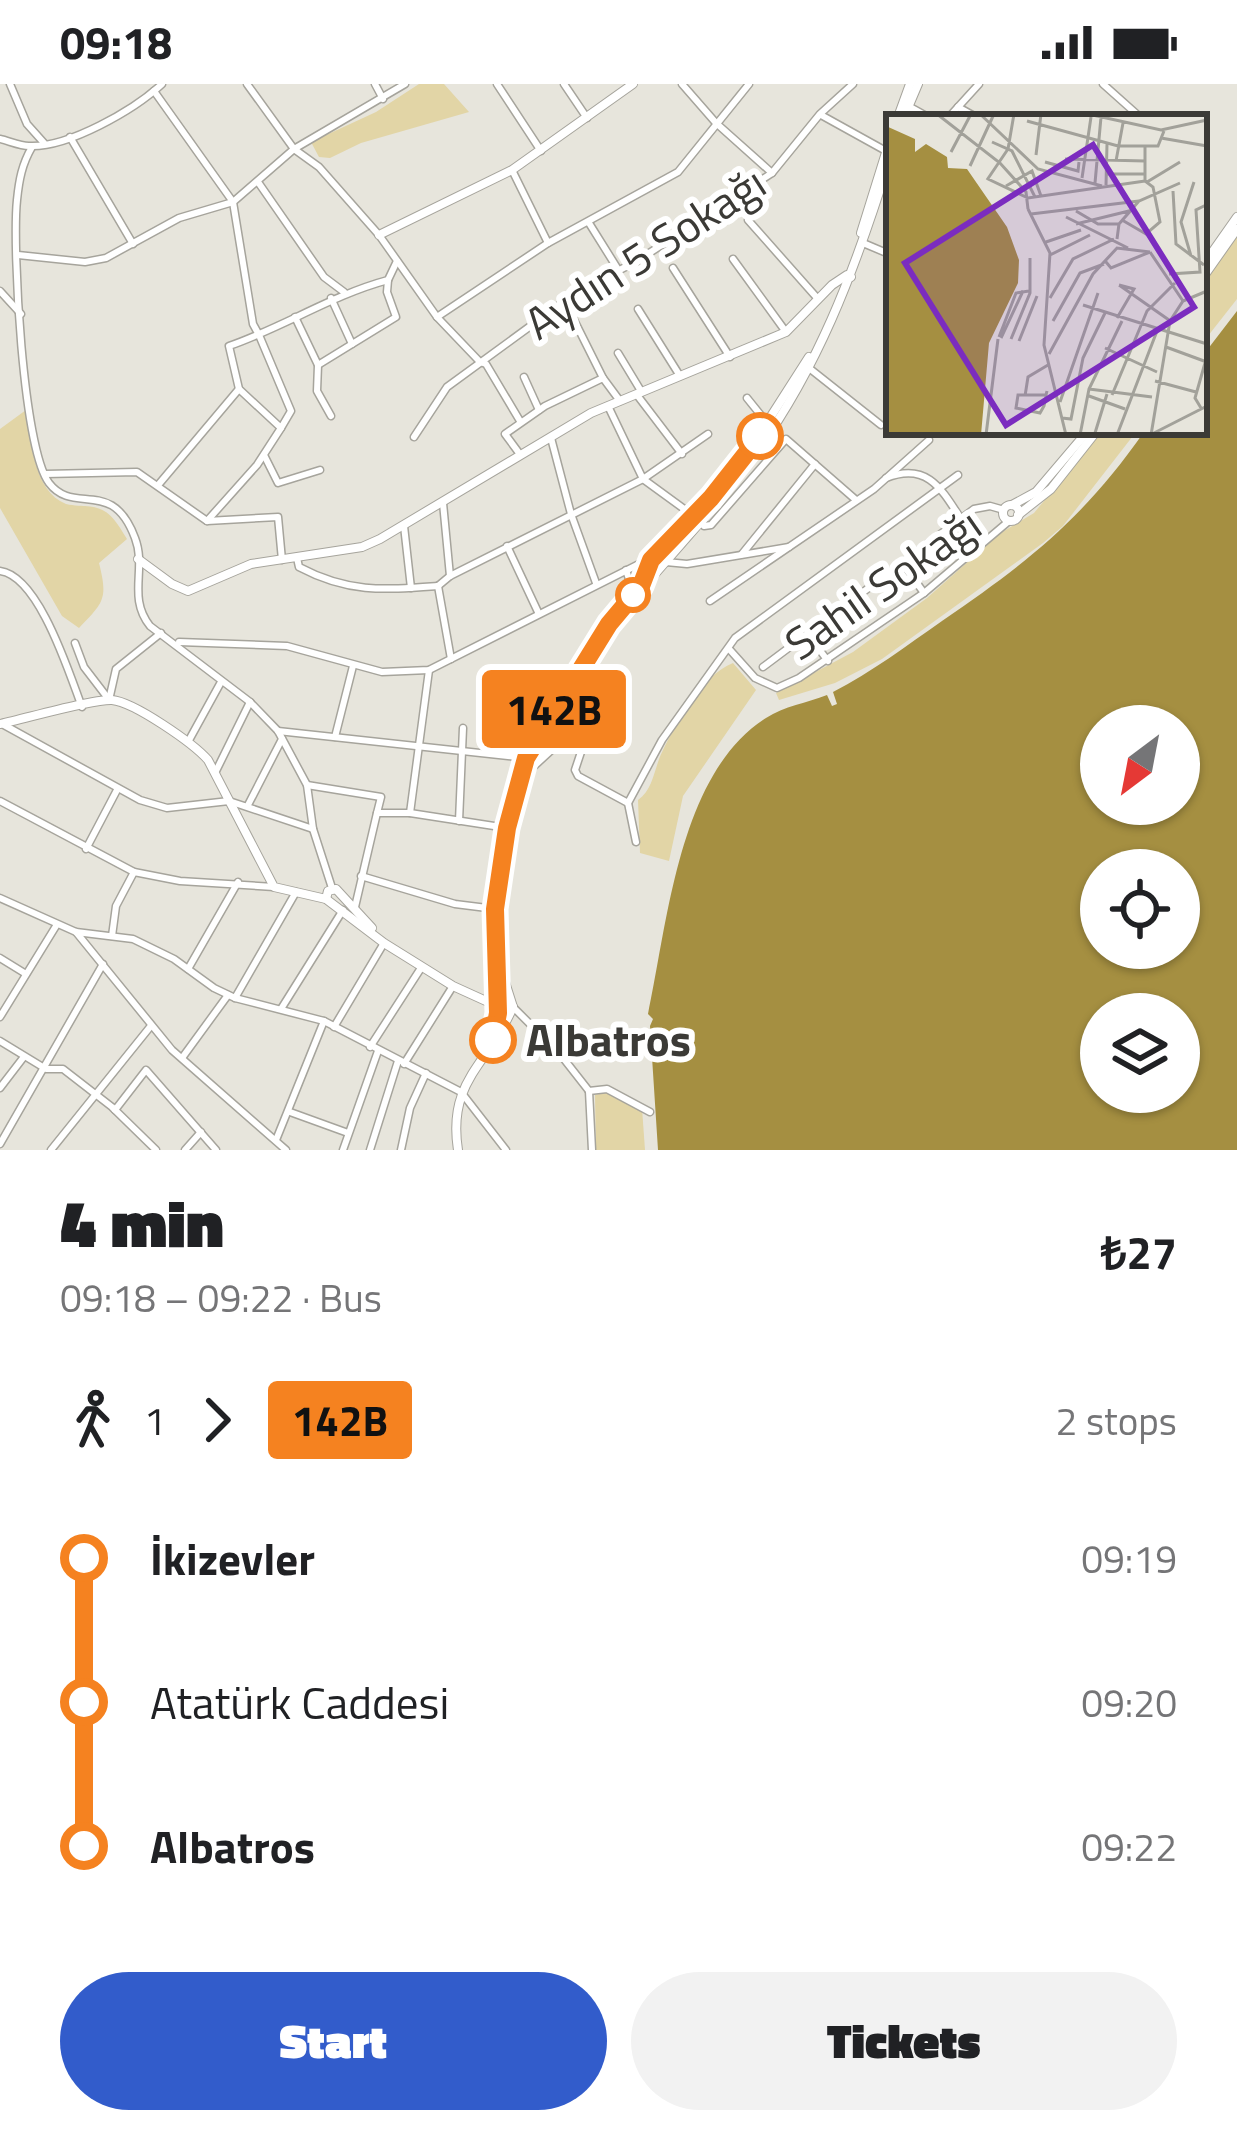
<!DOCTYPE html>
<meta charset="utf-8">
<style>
:root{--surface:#fff;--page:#f2f2f2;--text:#202124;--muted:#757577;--accent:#325ccb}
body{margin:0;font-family:"Titillium Web",sans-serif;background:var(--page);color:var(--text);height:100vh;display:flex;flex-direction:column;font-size:45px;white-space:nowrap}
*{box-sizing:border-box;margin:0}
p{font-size:39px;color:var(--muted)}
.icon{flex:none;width:66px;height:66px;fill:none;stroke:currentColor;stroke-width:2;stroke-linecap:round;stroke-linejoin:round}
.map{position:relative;height:1066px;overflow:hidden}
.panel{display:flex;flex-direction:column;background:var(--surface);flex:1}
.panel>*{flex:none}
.badge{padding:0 24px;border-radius:9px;font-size:42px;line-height:78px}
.needle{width:78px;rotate:212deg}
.fabs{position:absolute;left:1080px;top:621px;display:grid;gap:24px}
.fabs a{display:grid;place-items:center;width:120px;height:120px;border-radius:50%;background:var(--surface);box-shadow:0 3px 9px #0004;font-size:60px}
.map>.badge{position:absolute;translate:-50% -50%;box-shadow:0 0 0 6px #fff}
.legs{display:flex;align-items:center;gap:18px;height:132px;padding:0 60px;font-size:39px}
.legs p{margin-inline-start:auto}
.overview{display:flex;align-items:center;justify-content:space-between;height:204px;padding:0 60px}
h1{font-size:66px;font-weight:800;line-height:90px}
.action{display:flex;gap:24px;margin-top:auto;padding:24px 60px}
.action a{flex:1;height:138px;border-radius:72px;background:var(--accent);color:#fff;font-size:48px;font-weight:800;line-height:138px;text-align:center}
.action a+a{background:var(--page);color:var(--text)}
ul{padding:0 60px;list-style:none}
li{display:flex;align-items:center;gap:42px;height:144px;font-size:45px}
li i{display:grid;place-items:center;width:18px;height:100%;margin:0 15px;background:currentColor}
li i::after{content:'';width:30px;height:30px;margin:-15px;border:9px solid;border-radius:50%;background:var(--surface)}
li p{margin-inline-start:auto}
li:first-child i{background:linear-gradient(#0000 50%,currentColor 0)}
li:last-child i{background:linear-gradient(currentColor 50%,#0000 0)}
.status{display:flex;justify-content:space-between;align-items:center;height:84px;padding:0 60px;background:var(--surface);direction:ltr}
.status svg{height:33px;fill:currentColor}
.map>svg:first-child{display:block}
</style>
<div class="status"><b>09:18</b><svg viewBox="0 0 49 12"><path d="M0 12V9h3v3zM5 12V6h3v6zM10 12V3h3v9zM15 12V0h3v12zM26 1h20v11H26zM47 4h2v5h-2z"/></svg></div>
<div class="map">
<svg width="1237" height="1066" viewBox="0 0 1237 1066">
<rect width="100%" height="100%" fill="#e7e5dc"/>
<g fill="#e2d5a6">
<path d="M419,0h25l25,28 -108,31 -31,15 -11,-1 -8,-15 65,-30z"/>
<path d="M1237,152v63l-33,42v-58z"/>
<path d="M26,326c5,29 7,81 40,94 2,1 16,2 19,2 24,1 30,14 42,33l-28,24c9,36 5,39 -20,65l-17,-12 -62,-108v-79z"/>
<path d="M1101,348h35l-73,94 -20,17 -161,116 -47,24 -56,17 -3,-7 77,-41 74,-54 72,-64 35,-21z"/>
<path d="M733,579l23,27 -73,106 -14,65 -29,-8 -2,-53c16,-11 16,-33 25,-50 15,-30 38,-74 70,-87z"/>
<path d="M610,1007l32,17 3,42h-49l-1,-55z"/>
</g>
<path fill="#a58f41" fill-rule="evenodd" d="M1237,227v839h-579l-8,-124 3,-7 -5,-5c20,-93 31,-241 118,-296 18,-12 41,-15 61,-23l5,11 5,-2 -4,-12c39,-20 73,-46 109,-71 87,-60 140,-101 202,-189h60v-78zM1101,642h78v78h-78zM1101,786h78v78h-78zM1101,930h78v78h-78z"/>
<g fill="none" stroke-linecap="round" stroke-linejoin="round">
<defs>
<g id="street">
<path d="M10,0l17,40 17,19"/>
<path d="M247,0l47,65 25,18 60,68 58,82 43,45 6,2 34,57"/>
<path d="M375,0l8,15"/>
<path d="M497,0l44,67"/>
<path d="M564,0l23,34"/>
<path d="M682,0l34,39 56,50"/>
<path d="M1103,0l37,33"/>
<path d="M154,7l79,111 20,122 6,11 32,76 -10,17 -42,-39 -10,-43c55,-19 103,-51 159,-66l9,-19"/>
<path d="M908,22l20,11"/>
<path d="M958,23l18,10"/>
<path d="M821,31l65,36"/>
<path d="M949,33l30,-33"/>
<path d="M70,53l63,107"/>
<path d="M0,55c9,2 20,7 29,7 39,2 105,-36 133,-62"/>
<path d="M32,63c-10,17 -13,33 -15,53 -5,47 6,248 32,283 25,33 63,-7 86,55 12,31 -8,59 15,88l100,76 28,29 29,54 6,44 19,59"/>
<path d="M512,86l36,73"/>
<path d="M258,98l66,95 20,15"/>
<path d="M748,136l70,79"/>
<path d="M589,139l30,48"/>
<path d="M863,159l26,11"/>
<path d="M18,171l67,7 21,-4 73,-40 54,-16 61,-53 111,-65"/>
<path d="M733,175l53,73"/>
<path d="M673,184l57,89"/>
<path d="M0,207l21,23"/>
<path d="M331,214l21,46"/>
<path d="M565,218l38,76"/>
<path d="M638,225l42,67"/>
<path d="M295,233l23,48 -1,26 14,25"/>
<path d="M437,233l111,-74 130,-71 71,-88"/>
<path d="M618,269l23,38"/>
<path d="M318,281l78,-48 -9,-25 1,-12"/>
<path d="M809,284l72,57"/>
<path d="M524,293l15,33"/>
<path d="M637,311l45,59"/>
<path d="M747,314l21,26"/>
<path d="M608,322l35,73 48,35"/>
<path d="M414,353l33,-50 130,-95 60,-31 135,-88 48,-59 33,-30"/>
<path d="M551,354l20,76 25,69"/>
<path d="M519,369l-14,-19 40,-28 58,-28 17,23"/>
<path d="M264,371l14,28 42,-13"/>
<path d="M45,390l92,-2 70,49 71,-4 4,43"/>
<path d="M886,394c41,-16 55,10 75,41"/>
<path d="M159,400l80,-95"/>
<path d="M443,419l7,73"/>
<path d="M700,436l4,6 7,-1 75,-86 70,61"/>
<path d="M207,437l50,-56 24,-37"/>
<path d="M404,442l7,62"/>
<path d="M507,462l31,66"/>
<path d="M742,470l73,-90"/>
<path d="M297,474l2,9c49,26 84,23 138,19"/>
<path d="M666,478l21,2 102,-17"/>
<path d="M903,480l21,29"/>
<path d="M626,486l8,24"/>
<path d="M0,487c39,5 69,102 82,136"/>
<path d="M438,502l12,-10 193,-97 65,-45"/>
<path d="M438,502l13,73"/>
<path d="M710,517l164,-112 55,-49"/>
<path d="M809,552l19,25"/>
<path d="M179,558l108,4 95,26 47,-2 222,-112"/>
<path d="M75,559l9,24 23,30"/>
<path d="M730,566l25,28 22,10 22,-10 125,-85 85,-72"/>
<path d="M763,583l211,-158 16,-3 14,4"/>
<path d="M109,616l7,-31 45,-36"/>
<path d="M4,641l136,75 27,8 62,-7 84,28"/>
<path d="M278,647l248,27 6,9"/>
<path d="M335,653l18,-71"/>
<path d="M188,658l33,-60"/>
<path d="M216,687l34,-69"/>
<path d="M519,696l51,-47 10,-2 6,6 -11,33 3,6 50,27"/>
<path d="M307,701l74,12 -4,16h33l97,15"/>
<path d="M0,717l134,71 46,9 94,6"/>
<path d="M628,719l34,-63 73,-102 223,-163"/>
<path d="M628,719l8,39"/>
<path d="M248,721l34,-66"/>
<path d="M410,729l19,-143"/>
<path d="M459,737l4,-93"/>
<path d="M86,765l31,-59"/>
<path d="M361,792l94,28 40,5"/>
<path d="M0,814l76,34 57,7 41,20 40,29 21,10 89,23 137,71 45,58"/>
<path d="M355,823l22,-94"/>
<path d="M76,848l96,118 114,100"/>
<path d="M112,852l4,-30 18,-34"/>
<path d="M0,874l26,16"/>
<path d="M188,885l50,-87"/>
<path d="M235,914l61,-106"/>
<path d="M513,923l47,47 29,37"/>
<path d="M281,925l62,-99"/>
<path d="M0,933l56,-91"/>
<path d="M334,943l50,-84"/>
<path d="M0,957l46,28h17l49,38 44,43"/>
<path d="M370,963l51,-79"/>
<path d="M182,974l46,-63"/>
<path d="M404,980l49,-78"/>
<path d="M0,1004l23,-30"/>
<path d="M589,1007l18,-2 43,23"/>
<path d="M589,1007l3,59"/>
<path d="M115,1026l31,-40 70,80"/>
<path d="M290,1028l58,21"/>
<path d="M276,1056l48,-119"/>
<path d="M0,1060l103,-180"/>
<path d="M51,1066l99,-123"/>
<path d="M185,1066l16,-18"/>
<path d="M343,1066l35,-99"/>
<path d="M370,1066l28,-89"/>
<path d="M401,1066l9,-42 16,-35"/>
</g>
<g id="secondary">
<path d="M898,33l12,-33"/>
<path d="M904,33l14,-33"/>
<path d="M861,149l28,-90"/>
<path d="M379,151l133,-65 121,-86"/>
<path d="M1204,180l33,-47"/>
<path d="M1204,192l33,-47"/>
<path d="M1012,421l24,-13 51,-60"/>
<circle cx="1011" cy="429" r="8"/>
<path d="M1018,431l33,-26 45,-57"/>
<path d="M138,475l34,25 16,7 63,-27 111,-17 18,-8 211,-126 195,-81 46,-47 15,-10 4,2"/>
<path d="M641,500l10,-23 99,-112 59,-92"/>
<path d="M0,640c24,-5 92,-25 112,-24 22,2 81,43 96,60l66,127 52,12 58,44 69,43 44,20 16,1"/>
<path d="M326,815l2,-8 8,-2 36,39"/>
<path d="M493,958c7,-28 -1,-53 1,-82 4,-64 3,-137 29,-197 51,-117 149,-199 224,-298 70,-92 108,-195 142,-304"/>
<path d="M458,1066c-11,-70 31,-86 55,-143l-16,-50"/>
</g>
</defs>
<use href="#street" stroke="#a6a49c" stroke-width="9"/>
<use href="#secondary" stroke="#a6a49c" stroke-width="10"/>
<use href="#street" stroke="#fff" stroke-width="6"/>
<use href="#secondary" stroke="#fff" stroke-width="8"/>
</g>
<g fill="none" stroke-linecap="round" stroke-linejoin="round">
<defs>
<path id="line-1" d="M493,956l5,-27 -3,-104 12,-81 19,-70 83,-134 32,-38 10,-26 60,-62 49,-62"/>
</defs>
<use href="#line-1" stroke="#fff" stroke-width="27"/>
<use href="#line-1" stroke="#f58220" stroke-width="18"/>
</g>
<g fill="#fff" stroke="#f58220" stroke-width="6">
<circle cx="760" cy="352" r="21"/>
<circle cx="633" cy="511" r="15"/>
<circle cx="493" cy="956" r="21"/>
</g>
<g text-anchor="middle" stroke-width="12" stroke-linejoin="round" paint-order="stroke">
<g font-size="45" fill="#3b3a36" stroke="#fff">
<text transform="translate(645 169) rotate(-33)" y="16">Aydın 5 Sokağı</text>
<text transform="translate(883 500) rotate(-35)" y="16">Sahil Sokağı</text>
</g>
<g font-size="45" font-weight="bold" fill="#3b3a36" stroke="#fff" text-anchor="start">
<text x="526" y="972">Albatros</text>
</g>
</g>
<g transform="translate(886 30)">
<rect width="321" height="321" fill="#e7e5dc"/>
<path d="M0,12l29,13v13l11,-8 21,13 1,11 19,1 40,58 12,33 -1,23 -29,60 -8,92h-95z" fill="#a58f41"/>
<path fill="none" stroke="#a2a19a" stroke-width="3" d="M51,0l63,49 26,29 2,17M94,0l58,55 64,17M202,0l73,16 46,-10M141,7l91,25h40l6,-15M275,24l46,8M106,28l20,9 23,46M65,38l20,-38M150,41l5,-41M179,45l80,2M230,47l7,-38M159,48l33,9 1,-9M84,52l24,-52M219,60h39M196,64l9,-61M102,65l40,19 117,-17M101,66l21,-31 6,-35M261,68l33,-20M209,69l6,-66M220,71l1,-41M120,72l26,-15 9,25M287,77l3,53 28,21M142,95l22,44 -6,92 22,90M190,97l22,13h21M145,100l108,-13 41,-18M180,103l62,31M236,106l24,14 14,-12 -7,-35 -8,-6v-35M190,110l57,-14M231,125l2,-15 20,-23M160,128l35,-12M264,138l33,49M164,141l40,-20M305,142l-10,-34 13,-40M220,148l5,6 39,-16M283,160l31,-2 -4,-62 10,-5M233,171l50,35M164,184l23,-39 41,-20M197,191l124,39M231,204l17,-29 -15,-4M167,207l27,-48 24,-9M113,223l17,-44 13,-2M115,224l22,-47M125,225l19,-46v-35M133,227l18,-45M280,233l38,14M219,234l52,24M163,240l44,-80 24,-26 33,4M269,267l41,11M203,275l63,8M160,281h-28l-2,13 24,5 4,-7 2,-9v-2l1,-4M226,281l35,-84 28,-28M139,282l3,-19 20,-12M203,282l36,13M174,288l38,-109M315,294l-6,-10 12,-42M176,304l9,1 12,-61 22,-45M209,319l12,-39M266,320l55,-28M100,321l12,-96M194,321l9,-46 33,-68M231,321l40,-104M265,321l19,-114 13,-20 24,-10"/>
<path fill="#7b2cbf" fill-opacity="0.15" stroke="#7b2cbf" stroke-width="6" d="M207,31l101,162 -188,118 -101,-162z"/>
<rect width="321" height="321" fill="none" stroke="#3b3a36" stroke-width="6"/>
</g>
</svg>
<div class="fabs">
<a><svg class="needle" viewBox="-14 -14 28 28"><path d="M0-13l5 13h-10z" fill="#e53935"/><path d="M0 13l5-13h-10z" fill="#757577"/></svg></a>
<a><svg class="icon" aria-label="locate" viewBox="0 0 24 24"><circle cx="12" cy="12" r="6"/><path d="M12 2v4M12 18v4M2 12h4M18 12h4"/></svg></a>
<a><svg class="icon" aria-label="layers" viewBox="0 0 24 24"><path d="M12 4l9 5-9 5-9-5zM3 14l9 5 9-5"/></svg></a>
</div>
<b class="badge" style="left:554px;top:625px;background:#f58220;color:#111">142B</b>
</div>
<section class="panel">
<div class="overview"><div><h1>4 min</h1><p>09:18 – 09:22 · Bus</p></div><b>₺27</b></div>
<div class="legs"><svg class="icon" aria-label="walk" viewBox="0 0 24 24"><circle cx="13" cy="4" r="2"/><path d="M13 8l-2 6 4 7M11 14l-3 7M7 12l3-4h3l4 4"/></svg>1<svg class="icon" aria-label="forward" viewBox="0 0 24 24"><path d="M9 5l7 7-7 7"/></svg><b class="badge" style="background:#f58220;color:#111">142B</b><p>2 stops</p></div>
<ul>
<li><i style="color:#f58220"></i><b>İkizevler</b><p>09:19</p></li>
<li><i style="color:#f58220"></i><span>Atatürk Caddesi</span><p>09:20</p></li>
<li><i style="color:#f58220"></i><b>Albatros</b><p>09:22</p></li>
</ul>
<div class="action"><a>Start</a><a>Tickets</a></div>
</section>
